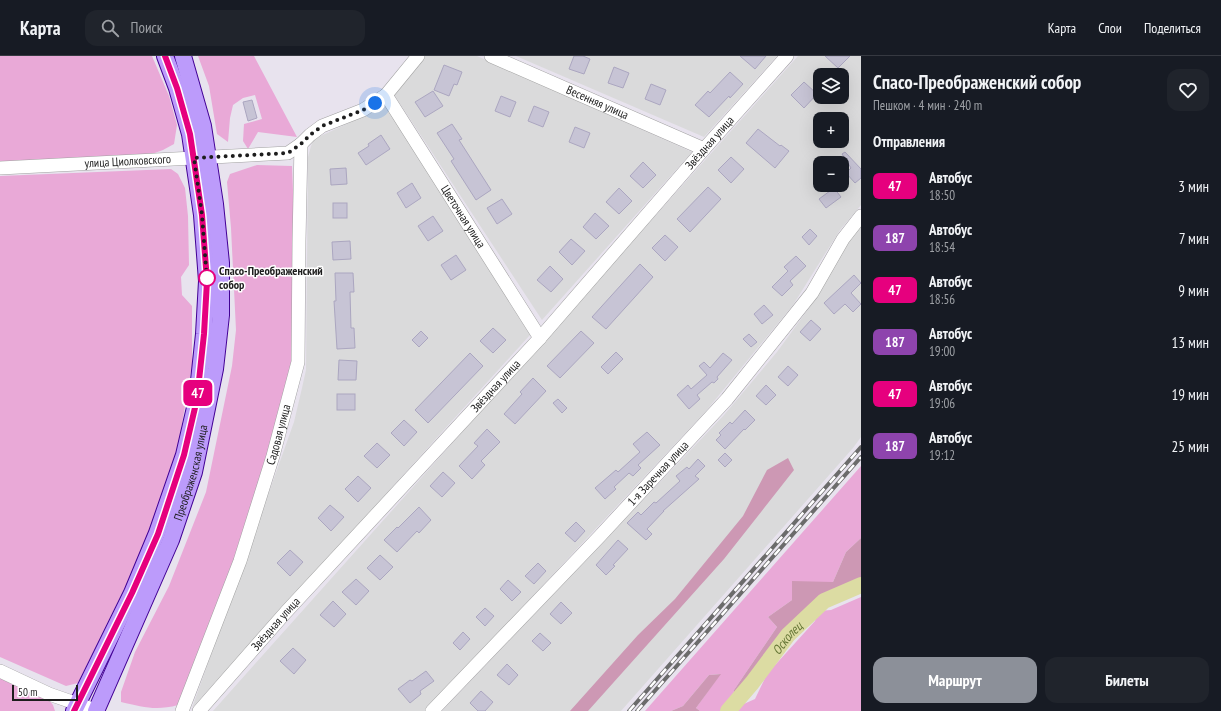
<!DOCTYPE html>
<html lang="ru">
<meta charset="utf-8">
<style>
:root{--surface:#171b24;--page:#20242c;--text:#f1f3f6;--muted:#9ea1a6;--line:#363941;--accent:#8c9099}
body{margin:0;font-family:"PT Sans Narrow",sans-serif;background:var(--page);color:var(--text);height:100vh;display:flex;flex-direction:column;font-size:15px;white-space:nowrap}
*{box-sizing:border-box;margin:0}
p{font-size:13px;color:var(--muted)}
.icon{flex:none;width:22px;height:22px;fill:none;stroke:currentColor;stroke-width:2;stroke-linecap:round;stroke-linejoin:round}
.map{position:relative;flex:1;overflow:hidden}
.panel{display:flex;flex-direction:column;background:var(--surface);width:360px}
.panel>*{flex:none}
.badge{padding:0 8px;border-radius:6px;font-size:14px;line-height:26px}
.fabs{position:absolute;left:813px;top:12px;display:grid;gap:8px}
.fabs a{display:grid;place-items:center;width:36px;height:36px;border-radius:8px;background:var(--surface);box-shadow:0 4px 16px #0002;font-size:20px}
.scale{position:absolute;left:12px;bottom:10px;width:66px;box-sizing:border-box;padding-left:4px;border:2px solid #1d1d1d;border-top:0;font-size:11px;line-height:14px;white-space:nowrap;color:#1d1d1d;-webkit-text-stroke:3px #fff;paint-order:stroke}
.you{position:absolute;width:20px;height:20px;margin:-10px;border:3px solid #fff;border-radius:50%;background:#1a73e8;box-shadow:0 0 0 6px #1a73e833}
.map>.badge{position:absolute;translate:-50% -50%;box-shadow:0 0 0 2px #fff}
h2{padding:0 12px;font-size:15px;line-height:36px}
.round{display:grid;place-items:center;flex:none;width:42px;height:42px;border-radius:12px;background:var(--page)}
.overview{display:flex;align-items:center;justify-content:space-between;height:68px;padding:0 12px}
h1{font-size:19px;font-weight:800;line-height:30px}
.action{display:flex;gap:8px;margin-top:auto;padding:8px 12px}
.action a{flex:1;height:46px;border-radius:12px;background:var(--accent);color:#fff;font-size:16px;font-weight:800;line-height:46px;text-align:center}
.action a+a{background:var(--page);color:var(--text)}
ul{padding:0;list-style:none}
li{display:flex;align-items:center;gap:12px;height:52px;padding:0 12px}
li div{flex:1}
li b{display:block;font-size:15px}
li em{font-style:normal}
li .badge{min-width:44px;font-weight:700;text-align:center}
header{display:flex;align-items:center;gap:24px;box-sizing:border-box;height:56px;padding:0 20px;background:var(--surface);border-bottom:1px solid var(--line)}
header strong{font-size:19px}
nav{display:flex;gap:22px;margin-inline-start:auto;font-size:14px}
.search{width:280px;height:36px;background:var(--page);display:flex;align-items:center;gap:10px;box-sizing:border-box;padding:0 14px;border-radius:12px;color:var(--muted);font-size:15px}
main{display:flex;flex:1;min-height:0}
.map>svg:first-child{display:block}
</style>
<header>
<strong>Карта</strong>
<div class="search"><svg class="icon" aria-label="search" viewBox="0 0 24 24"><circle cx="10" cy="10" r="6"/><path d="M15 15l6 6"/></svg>Поиск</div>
<nav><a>Карта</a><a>Слои</a><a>Поделиться</a></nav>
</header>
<main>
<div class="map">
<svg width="861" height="655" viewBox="0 0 861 655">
<rect width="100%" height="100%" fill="#e8e3ee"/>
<g fill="#dadadb" fill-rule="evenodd">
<path d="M425,0h52l215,96 -150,168 -149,-227z"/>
<path d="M516,0h261l-73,81z"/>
<path d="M798,0h63v149l-21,25 -47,75 -87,106 -281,300h-212zM820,19h22v22h-22zM820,63h22v22h-22zM820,107h22v22h-22z"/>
<path d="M384,47l146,232 -338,373 102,-286 8,-34 4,-18 2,-213 3,-11 3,-7 50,-23z"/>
<path d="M861,170v211l-8,11 -232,263h-179l282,-296 53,-63 40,-55 29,-53z"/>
</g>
<g fill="#e9a9d7">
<path d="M0,0h152l17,40 8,29 -3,19 -11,6 -14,5 -149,8z"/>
<path d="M198,0h56l43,81 -39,-5 -10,17 -5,-8 1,-17 18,-5 -7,-24 -12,3 -10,7 -3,13 -2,24 -11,-8 -8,-48z"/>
<path d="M257,109l35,1 6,147 -2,55 -58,194 -60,143c-22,6 -35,2 -57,-3v-10l14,-40 34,-66 37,-94 26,-126 4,-36 -5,-102 -4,-46 3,-8z"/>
<path d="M171,113l7,5 7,14 3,28 1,49 -8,12 1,18 10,11v59l-17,100 -42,106 -55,112 -12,3 -66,-29v-481z"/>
<path d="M861,410v72l-15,14 -13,30 -41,18 -24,17 9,10 -43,63 -1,12 -8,9h-25l-4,-3 24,-34 -11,1 -26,31 -12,5h-26z"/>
<path d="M861,541v114h-125l1,-4 18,-8 12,-25 48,-53 3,-10 13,-1z"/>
<path d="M0,622l49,22 4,5 2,6h-55z"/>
</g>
<g fill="#cd98b4">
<path d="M788,402l6,12 -70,89 -136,152h-18l68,-76 37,-36 68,-83 24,-46z"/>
<path d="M861,482v44l-38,17 -38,34 -35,48 -17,21 1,-12 43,-63 -9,-10 24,-17v-19l41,1 13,-30z"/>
<path d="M721,618l-25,34 4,3h-29l12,-5 26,-31z"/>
</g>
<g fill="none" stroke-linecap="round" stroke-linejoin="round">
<path stroke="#dcdca3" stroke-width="16" id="s1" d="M728,655l24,-28 36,-48 36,-34 37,-16"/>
</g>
<g fill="#c7c4d5" stroke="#aba6c0">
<path d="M574,0h9l7,3 -6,15 -15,-5z"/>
<path d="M740,0h26l-11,13z"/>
<path d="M825,0h25l-12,12z"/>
<path d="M444,9l18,7 -5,13 -3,-1 -5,12 -15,-6z"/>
<path d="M614,11l15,6 -6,15 -15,-5z"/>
<path d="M730,16l13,12 -13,14 -1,-2 -20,21 -14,-12 13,-14 2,2z"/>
<path d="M804,26l13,12 -13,14 -13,-13z"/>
<path d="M651,28l15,6 -6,15 -15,-6z"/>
<path d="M433,35l10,15 -18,11 -10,-15z"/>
<path d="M501,40l15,6 -6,15 -15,-6z"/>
<path d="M252,44l5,18 -9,3 -5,-19z"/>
<path d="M534,50l15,6 -6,15 -15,-6z"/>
<path d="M452,68l10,15 -3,1 32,50 -15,10 -25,-39 3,-2 -17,-26z"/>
<path d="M575,71l15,6 -6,15 -15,-6z"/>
<path d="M758,73l22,17 1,-1 8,6 -14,17 -29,-25z"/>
<path d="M381,79l9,14 -24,16 -8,-12 11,-7 -1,-2z"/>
<path d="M845,96l16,17v9l-6,5 -9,-10 5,-5 -9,-14z"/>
<path d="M731,101l13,12 -13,14 -13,-13z"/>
<path d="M643,106l13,13 -13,13 -13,-12z"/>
<path d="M346,112l1,16 -16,1 -1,-16z"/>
<path d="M412,127l9,15 -15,10 -9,-15z"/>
<path d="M708,131l13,12 -31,33 -13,-13z"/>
<path d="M619,132l13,13 -13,13 -13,-12z"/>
<path d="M834,132l7,9 -15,11 -7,-9z"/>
<path d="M502,143l10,15 -15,10 -10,-16z"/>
<rect x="333" y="147" width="14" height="15"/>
<path d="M595,157l14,13 -13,13 -13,-12z"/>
<path d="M433,160l10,15 -15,10 -10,-15z"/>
<path d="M810,173l7,7 -8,9 -7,-8z"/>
<path d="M665,179l13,12 -13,14 -13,-13z"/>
<path d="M571,183l14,12 -13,14 -13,-13z"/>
<path d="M350,185l1,18 -18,1 -1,-18z"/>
<path d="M456,199l10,15 -15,10 -10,-15z"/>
<path d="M796,200l10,10 -16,15 3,4 -11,11 -10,-9 16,-16 -4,-4z"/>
<path d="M640,208l13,13 -47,52 -14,-12z"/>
<path d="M550,210l13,13 -12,13 -14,-12z"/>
<path d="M335,217h18l1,19h-4l1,36h3l1,20 -18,1 -3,-48h2z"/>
<path d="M854,219l7,8 -10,10 10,11 -8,8 -8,-8 -11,10 -10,-11z"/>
<path d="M764,249l9,10 -11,9 -8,-10z"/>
<path d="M811,264l10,9 -11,12 -10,-9z"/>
<path d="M493,272l13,12 -13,13 -13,-12z"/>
<path d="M421,275l7,7 -9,9 -7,-7z"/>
<path d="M581,275l13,12 -34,35 -13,-12z"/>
<path d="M749,278l8,8 -6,5 -8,-8z"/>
<path d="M616,296l7,7 -15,15 -7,-7z"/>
<path d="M470,297l13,13 -55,57 -13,-13z"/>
<path d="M723,297l9,7 -15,17 1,2 -4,4 -2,-1 -15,13 3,4 -11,10 -12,-14 11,-10 3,4 16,-14 -8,-9 5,-4 6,6z"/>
<path d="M339,304l18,1 -1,19h-18z"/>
<path d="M788,310l10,9 -10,11 -10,-9z"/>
<path d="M533,322l13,13 -31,33 -11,-10 18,-20 -2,-2z"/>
<path d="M766,329l10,10 -10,10 -10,-9z"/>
<rect x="337" y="338" width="18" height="16"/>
<path d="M558,343l9,9 -5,5 -9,-10z"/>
<path d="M745,354l10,10 -10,10 -1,-1 -19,20 -9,-9 5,-5 -2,-2 11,-11 2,2z"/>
<path d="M404,364l13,12 -13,14 -13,-13z"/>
<path d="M487,373l13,13 -19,19 4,4 -13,14 -13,-13 19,-20 -4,-3z"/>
<path d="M647,376l13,13 -22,20 3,3 -8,8 -4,-3 -15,14 2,2 -11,10 -10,-11 21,-18 2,2 22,-20 -7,-8z"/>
<path d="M377,387l13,12 -13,13 -13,-12z"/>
<path d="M725,397l7,7 -7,7 -7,-7z"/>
<path d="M698,403l7,7 -10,10 4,3 -36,32h1l-17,18 5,5 -6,6 -19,-17 11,-11 3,3 13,-13 2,1 24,-22 -4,-5 11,-9 2,2z"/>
<path d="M443,416l12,11 -13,14 -12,-11z"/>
<path d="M358,420l13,12 -13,14 -13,-13z"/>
<path d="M330,449l14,12 -13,14 -13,-13z"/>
<path d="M419,451l12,13 -12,13 -2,-2 -20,21 -13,-12 13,-13 1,1z"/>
<path d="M576,466l9,9 -10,11 -10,-9z"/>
<path d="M618,484l10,9 -15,16 2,1 -9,9 -10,-10z"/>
<path d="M290,494l13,12 -13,14 -13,-13z"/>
<path d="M380,499l13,12 -13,13 -13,-12z"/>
<path d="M538,507l8,8 -12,13 -9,-8z"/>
<path d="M356,523l13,12 -13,14 -14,-13z"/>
<path d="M508,524l13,12 -9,9 -12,-12z"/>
<path d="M333,545l13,13 -12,13 -14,-12z"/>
<path d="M561,546l11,11 -11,11 -11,-10z"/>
<path d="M485,552l9,8 -9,10 -9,-9z"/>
<path d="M463,576l7,7 -10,11 -7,-7z"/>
<path d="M540,577l11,10 -8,8 -11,-10z"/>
<path d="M293,592l13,12 -12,14 -14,-13z"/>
<path d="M507,608l11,11 -9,10 -12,-10z"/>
<path d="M426,615l8,10 -14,10 1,3 -11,9 -12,-14 12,-9 2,1z"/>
<path d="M481,635l12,11 -8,9h-7l-8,-8z"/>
</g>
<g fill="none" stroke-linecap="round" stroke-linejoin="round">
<defs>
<g id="minor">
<path id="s2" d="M491,0l213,93"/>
<path id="s3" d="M386,39l154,243"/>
<path id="s4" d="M0,112l288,-15 13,-9 9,-9 12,-9 41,-16 23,-15 32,-39"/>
<path d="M0,615l49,23 49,17"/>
<path id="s5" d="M182,655l58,-150 33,-105 25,-94 1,-121 2,-97"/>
<path id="s6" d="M199,655l87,-99 254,-274 164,-189 83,-93"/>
<path id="s7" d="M432,655l167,-174 128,-138 85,-106 31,-54 18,-23"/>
</g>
<g id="major">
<path d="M74,655l58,-118 25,-60 27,-78 13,-56 7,-65 3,-53 -5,-66 -12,-81 -13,-46 -12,-32"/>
<path id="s8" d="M96,655l75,-171 23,-68 21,-103 6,-54v-52l-6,-59 -12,-78 -20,-70"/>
</g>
</defs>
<use href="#minor" stroke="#a1a1a1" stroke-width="14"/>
<use href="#major" stroke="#420195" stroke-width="18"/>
<use href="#minor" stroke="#fff" stroke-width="13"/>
<use href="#major" stroke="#bc9bfb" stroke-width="16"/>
<defs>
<g id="rail">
<path d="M629,655l232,-264"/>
<path d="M637,655l224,-254"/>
</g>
</defs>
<use href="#rail" stroke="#6b6b6b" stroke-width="4"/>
<use href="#rail" stroke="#fff" stroke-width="2.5" stroke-dasharray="8" stroke-linecap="butt"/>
</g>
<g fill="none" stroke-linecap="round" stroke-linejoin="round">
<defs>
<path id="line" d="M74,655l58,-118 26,-59 26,-79 13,-56 7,-65 3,-53 -5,-66 -12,-81 -13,-46 -12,-32"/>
</defs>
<use href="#line" stroke="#fff" stroke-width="9"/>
<use href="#line" stroke="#e6007e" stroke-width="6"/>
<path stroke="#1d1d1d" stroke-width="4" stroke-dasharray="0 7.2" d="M207,222v3l-5,-66 -8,-57 94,-5 13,-9 9,-9 12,-9 41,-16 12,-7"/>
</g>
<circle fill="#fff" stroke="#e6007e" stroke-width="2" cx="207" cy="222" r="8"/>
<g text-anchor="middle" stroke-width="3" stroke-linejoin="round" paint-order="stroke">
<g font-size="12" fill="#1d1d1d" stroke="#fff">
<text dy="4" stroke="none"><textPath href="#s2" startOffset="116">Весенняя улица</textPath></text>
<text dy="4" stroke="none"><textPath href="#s6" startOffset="764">Звёздная улица</textPath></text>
<text dy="4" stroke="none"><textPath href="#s4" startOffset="128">улица Циолковского</textPath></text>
<text dy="4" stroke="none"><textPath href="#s3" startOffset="144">Цветочная улица</textPath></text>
<text dy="4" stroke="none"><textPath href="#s6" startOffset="440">Звёздная улица</textPath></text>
<text dy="4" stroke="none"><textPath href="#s5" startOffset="293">Садовая улица</textPath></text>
<text dy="4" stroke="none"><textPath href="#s8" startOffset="257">Преображенская улица</textPath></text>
<text dy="4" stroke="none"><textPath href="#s7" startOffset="328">1-я Заречная улица</textPath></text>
<text dy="4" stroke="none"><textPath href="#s6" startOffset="116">Звёздная улица</textPath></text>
</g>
<g font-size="12" font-weight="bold" fill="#1d1d1d" stroke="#fff" text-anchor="start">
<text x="219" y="219">Спасо-Преображенский<tspan x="219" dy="14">собор</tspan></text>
</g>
<g font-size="13" font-style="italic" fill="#657636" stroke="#fff">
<text dy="5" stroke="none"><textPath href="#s1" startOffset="94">Осколец</textPath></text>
</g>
</g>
</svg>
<div class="fabs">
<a><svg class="icon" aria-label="layers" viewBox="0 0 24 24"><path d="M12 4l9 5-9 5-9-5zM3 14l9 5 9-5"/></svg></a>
<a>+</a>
<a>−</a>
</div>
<div class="scale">50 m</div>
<div class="you" style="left:375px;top:47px"></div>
<b class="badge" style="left:198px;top:337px;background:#e6007e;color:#fff">47</b>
</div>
<section class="panel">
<div class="overview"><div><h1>Спасо-Преображенский собор</h1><p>Пешком · 4 мин · 240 m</p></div><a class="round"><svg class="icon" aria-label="heart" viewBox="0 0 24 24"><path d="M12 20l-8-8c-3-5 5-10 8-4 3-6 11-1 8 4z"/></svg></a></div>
<h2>Отправления</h2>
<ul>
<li><span class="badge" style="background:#e6007e;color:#fff">47</span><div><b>Автобус</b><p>18:50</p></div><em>3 мин</em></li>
<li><span class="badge" style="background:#8e44ad;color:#fff">187</span><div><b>Автобус</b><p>18:54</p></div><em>7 мин</em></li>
<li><span class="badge" style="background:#e6007e;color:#fff">47</span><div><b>Автобус</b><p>18:56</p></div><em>9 мин</em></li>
<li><span class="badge" style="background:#8e44ad;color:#fff">187</span><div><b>Автобус</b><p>19:00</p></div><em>13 мин</em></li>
<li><span class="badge" style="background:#e6007e;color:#fff">47</span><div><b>Автобус</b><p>19:06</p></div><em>19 мин</em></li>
<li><span class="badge" style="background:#8e44ad;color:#fff">187</span><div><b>Автобус</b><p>19:12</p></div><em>25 мин</em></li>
</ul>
<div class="action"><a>Маршрут</a><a>Билеты</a></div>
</section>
</main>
